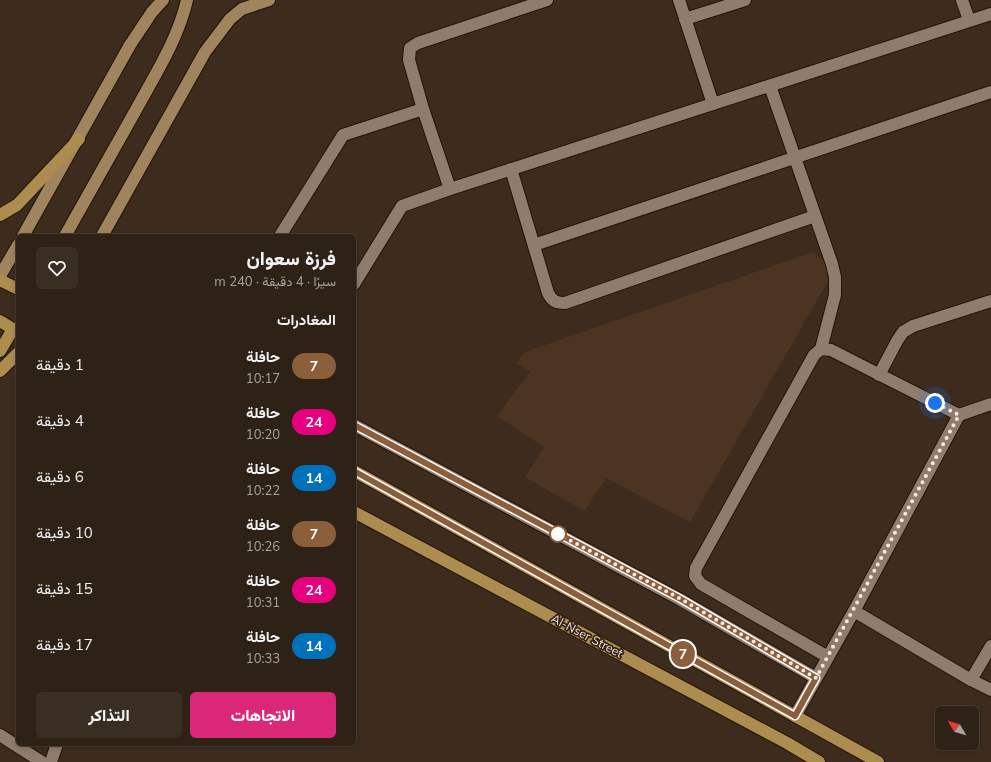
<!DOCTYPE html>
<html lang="ar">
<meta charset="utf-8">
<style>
:root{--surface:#2e2116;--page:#3a2e23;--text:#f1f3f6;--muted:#a7a3a1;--line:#493e35;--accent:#db2777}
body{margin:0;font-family:Mulish,Vazirmatn,sans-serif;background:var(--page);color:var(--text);direction:rtl;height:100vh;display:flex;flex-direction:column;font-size:15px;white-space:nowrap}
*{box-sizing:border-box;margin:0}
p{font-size:13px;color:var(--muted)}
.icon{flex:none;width:22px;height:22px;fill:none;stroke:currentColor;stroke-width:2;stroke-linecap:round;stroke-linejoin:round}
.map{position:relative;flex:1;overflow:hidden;direction:ltr}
.panel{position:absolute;left:16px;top:234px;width:340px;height:512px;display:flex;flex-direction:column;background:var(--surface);border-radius:6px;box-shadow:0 2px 6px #0003,0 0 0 1px var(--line);direction:rtl}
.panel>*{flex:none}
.badge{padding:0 8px;border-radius:13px;font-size:14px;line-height:26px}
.needle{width:26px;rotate:308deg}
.fabs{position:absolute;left:935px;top:706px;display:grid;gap:8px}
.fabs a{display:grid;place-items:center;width:44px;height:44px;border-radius:6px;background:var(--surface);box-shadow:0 2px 6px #0003,0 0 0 1px var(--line);font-size:20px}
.you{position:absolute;width:20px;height:20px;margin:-10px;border:3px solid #fff;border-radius:50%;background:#1a73e8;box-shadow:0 0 0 6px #1a73e833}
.map>.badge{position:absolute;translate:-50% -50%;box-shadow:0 0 0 2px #fff}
h2{padding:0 20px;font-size:15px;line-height:36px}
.round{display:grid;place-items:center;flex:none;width:42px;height:42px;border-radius:6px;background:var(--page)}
.head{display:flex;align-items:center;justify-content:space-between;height:68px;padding:0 20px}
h1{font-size:19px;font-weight:800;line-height:30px}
.button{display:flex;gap:8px;margin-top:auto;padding:8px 20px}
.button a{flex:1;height:46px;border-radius:6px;background:var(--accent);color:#fff;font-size:16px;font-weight:800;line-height:46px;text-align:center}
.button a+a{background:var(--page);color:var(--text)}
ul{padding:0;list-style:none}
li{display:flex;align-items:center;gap:12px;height:56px;padding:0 20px}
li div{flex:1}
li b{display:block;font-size:15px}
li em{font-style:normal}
li .badge{min-width:44px;font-weight:700;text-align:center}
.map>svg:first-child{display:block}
</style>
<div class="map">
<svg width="991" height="762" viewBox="0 0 991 762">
<rect width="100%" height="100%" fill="#3d2c1e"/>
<path fill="#4b3421" d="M813,252l22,17 -145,253 -84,-44 -22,33 -59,-34 19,-30 -47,-31 33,-44 -14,-9 9,-11z"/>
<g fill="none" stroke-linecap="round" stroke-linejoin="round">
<defs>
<g id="street">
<path d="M679,0l34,104"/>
<path d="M962,0l7,20"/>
<path d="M685,19l60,-19"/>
<path d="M770,86l62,178 3,13v18l-14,54"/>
<path d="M511,169l37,124c4,8 8,10 17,10l250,-87"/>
<path d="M450,189l-27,-80 -14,-49 1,-12 8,-5 129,-43"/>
<path d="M280,236l63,-101 80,-26"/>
<path d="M534,245l457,-153"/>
<path d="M354,284l48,-78 48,-17 541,-175"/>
<path d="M879,375l18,-34 6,-9 10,-6 78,-25"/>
<path d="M354,425l325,174 137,79"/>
<path d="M854,611l117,69 20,-34"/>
<path d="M828,657l-127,-73 -6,-8 1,-8 118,-213 7,-6 10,1 128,65"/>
<path d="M971,680l20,10"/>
<path d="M795,716l59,-105 105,-196 32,-11"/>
<path d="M0,735l42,27"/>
<path d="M51,762l6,-18"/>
</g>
<g id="secondary">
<path d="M23,236l107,-191 22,-33 11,-12"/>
<path d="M65,236c24,-43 48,-85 72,-128 19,-35 41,-69 50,-108"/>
<path d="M102,236l103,-184 25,-33 12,-10 27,-9"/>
<path d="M0,276l18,-31"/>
</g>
<g id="primary">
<path d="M0,215l17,-10 62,-66"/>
<path d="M0,280l18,9"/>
<path d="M0,321l18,11"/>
<path d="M0,351l13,-22"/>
<path d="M0,371l18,-18"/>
<path d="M354,471l524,291"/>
<path d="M354,512l433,231 32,19"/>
</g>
</defs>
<use href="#street" stroke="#231407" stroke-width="14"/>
<use href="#secondary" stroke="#231407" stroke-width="14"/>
<use href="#primary" stroke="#231407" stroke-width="14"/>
<use href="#street" stroke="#907c6c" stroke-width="12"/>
<use href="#secondary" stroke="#9f845e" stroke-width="12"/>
<use href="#primary" stroke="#ad8c50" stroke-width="12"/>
</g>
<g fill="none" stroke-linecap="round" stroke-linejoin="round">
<defs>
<path id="line" d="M354,425l325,173 137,80 -21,38 -441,-245"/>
</defs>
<use href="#line" stroke="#fff" stroke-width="9"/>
<use href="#line" stroke="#8b5e3c" stroke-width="6"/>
<path stroke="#f4e9e0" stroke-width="4" stroke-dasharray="0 7.2" d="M558,534l121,64 137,80 143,-263 -24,-12"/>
</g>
<circle fill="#fff" stroke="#8b5e3c" stroke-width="2" cx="558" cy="534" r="8"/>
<g text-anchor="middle" stroke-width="3.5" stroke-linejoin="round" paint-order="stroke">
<g font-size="12" fill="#f4e9e0" stroke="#332214">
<text transform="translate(587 636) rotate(28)" y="4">Al-Nser Street</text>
</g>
</g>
</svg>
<div class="fabs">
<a><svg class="needle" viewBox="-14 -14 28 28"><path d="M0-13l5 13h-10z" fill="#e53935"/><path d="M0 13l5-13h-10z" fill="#a7a3a1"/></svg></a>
</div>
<div class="you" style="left:935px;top:403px"></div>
<b class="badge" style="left:683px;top:654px;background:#8b5e3c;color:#fff">7</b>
<section class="panel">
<div class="head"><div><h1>فرزة سعوان</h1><p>سيرًا · 4 دقيقة · 240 m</p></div><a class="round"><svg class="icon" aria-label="heart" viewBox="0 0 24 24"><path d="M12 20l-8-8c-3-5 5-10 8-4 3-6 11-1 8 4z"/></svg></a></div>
<h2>المغادرات</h2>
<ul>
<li><span class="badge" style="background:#8b5e3c;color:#fff">7</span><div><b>حافلة</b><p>10:17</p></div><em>1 دقيقة</em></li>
<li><span class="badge" style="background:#e6007e;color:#fff">24</span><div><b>حافلة</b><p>10:20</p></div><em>4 دقيقة</em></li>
<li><span class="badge" style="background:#0072bc;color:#fff">14</span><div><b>حافلة</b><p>10:22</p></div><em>6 دقيقة</em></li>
<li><span class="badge" style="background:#8b5e3c;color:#fff">7</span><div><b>حافلة</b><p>10:26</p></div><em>10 دقيقة</em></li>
<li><span class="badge" style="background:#e6007e;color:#fff">24</span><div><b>حافلة</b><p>10:31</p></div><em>15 دقيقة</em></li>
<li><span class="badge" style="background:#0072bc;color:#fff">14</span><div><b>حافلة</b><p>10:33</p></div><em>17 دقيقة</em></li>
</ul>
<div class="button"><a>الاتجاهات</a><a>التذاكر</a></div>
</section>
</div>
